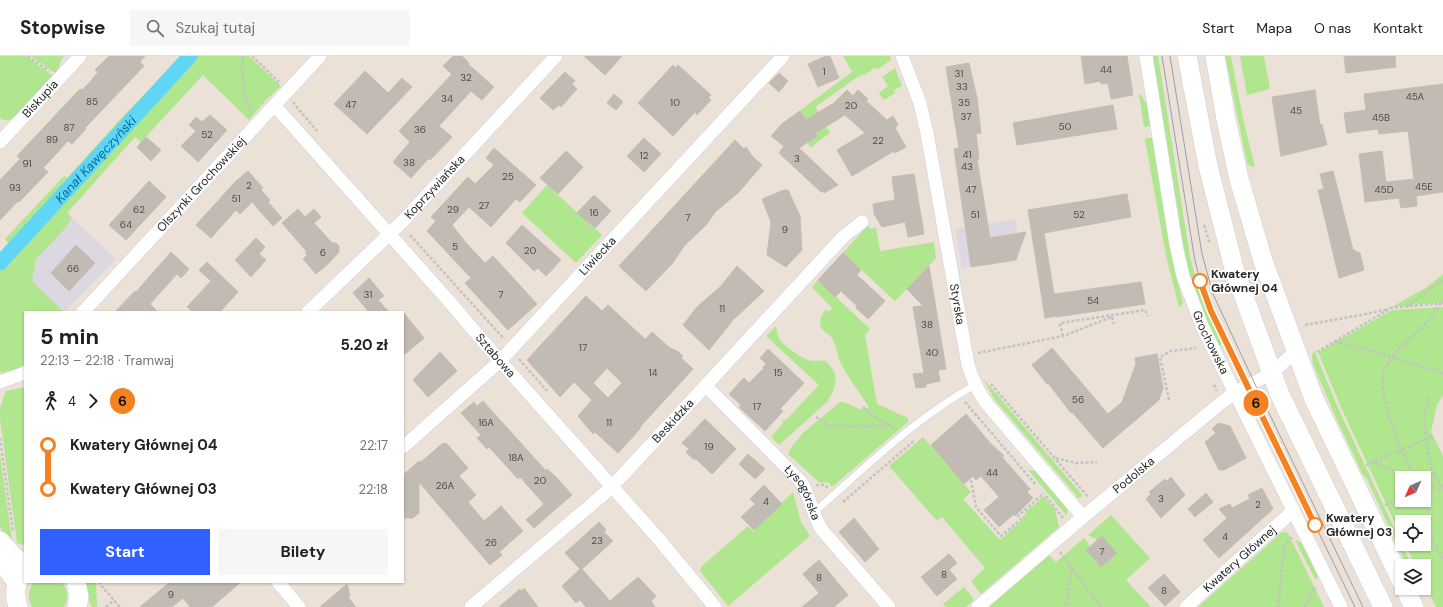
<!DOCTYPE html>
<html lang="pl">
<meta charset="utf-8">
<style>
:root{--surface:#fff;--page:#f6f6f6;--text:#222;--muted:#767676;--line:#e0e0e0;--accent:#3060ff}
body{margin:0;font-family:"DM Sans",sans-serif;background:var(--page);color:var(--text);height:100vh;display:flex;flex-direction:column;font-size:15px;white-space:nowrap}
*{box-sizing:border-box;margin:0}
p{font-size:13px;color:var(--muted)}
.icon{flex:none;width:22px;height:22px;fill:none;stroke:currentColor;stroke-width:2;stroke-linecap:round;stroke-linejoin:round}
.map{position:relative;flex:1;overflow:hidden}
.drawer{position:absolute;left:24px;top:255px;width:380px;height:272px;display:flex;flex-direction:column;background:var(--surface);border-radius:0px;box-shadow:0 1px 3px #0004}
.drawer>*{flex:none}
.badge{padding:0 8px;border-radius:13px;font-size:14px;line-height:26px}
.needle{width:26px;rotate:225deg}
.tools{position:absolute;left:1395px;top:415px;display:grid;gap:8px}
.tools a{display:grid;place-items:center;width:36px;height:36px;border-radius:0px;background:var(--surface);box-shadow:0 1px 3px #0004;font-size:20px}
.map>.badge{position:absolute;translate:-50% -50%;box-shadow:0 0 0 2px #fff}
.legs{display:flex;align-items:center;gap:6px;height:44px;padding:0 16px;font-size:13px}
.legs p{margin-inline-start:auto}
.head{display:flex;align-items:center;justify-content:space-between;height:68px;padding:0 16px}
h1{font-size:22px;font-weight:700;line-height:30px}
.primary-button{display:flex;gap:8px;margin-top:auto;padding:8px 16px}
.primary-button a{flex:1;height:46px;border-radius:0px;background:var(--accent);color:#fff;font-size:16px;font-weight:700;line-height:46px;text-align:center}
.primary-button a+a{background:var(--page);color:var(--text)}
ul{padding:0 16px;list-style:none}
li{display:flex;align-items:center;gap:14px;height:44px;font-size:15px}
li i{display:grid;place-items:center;width:6px;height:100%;margin:0 5px;background:currentColor}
li i::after{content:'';width:10px;height:10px;margin:-5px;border:3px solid;border-radius:50%;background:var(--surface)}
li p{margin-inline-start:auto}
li:first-child i{background:linear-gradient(#0000 50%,currentColor 0)}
li:last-child i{background:linear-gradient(currentColor 50%,#0000 0)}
header{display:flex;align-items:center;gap:24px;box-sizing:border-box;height:56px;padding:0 20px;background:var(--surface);border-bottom:1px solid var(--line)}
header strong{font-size:19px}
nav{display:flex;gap:22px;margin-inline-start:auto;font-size:14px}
.search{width:280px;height:36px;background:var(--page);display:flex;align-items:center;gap:10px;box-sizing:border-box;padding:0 14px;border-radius:0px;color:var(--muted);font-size:15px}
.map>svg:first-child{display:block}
</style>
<header>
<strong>Stopwise</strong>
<div class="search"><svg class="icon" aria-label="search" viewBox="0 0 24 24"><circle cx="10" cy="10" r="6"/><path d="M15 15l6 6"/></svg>Szukaj tutaj</div>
<nav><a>Start</a><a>Mapa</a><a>O nas</a><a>Kontakt</a></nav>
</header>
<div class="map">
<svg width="1443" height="551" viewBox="0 0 1443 551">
<rect width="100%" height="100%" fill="#ebe1d7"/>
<g fill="#dbd8e2">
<path d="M72,162l44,41 -52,53 -32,-31 4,-22 27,-28z"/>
<path d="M1015,163l5,31 -4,10 -54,8 -7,-39z"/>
</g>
<g fill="#b0e68e" fill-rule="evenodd">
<path d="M0,0h26l27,20 -39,41c-4,3 -9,5 -14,1z"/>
<path d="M31,0h33c-5,5 -3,11 -9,17z"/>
<path d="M182,0h67l32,30 -16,15 -16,19 -46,-45 -62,67 -6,-5 -68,76 5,5 -9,13 -27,28 -4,22 32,31h-39v52l-6,4 -17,5 -2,-2v-117l9,-10 -4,-5 59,-63 3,2 58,-64z"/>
<path d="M843,0h47l1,4 -13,9 -3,-1 -11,7 -1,-1 -7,4 -41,29 15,26 -14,10 -5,5 -21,-30 62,-46z"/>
<path d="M1153,0h5l32,201c8,30 19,58 32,87l-4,2c-12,-25 -24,-51 -31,-78z"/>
<path d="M1225,0h6l13,67 11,44 -5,-1 -3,-3z"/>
<path d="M1240,0h24l6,33 -23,6z"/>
<path d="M895,12l7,18 -8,4 1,3 -11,7 -5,-7 9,-7 -6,-9z"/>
<path d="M1139,38l2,1 7,11 3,20 -7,1z"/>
<path d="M1147,82h5l1,1 19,117 11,48 -4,3 -13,-51 -21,-116z"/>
<path d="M547,129l55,50 -26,28 -54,-50z"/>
<path d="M868,169l2,4 6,-1 4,23 54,-9 2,16 -41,43 -52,-48z"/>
<path d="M1443,218v28l-51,5 35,-20z"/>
<path d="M818,224l52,49 -5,6 12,69 31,14v4l-76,65 -4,-5 -8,1 -32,-29 4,-8 11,-13 37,-31c12,0 18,11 28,6v-2c-9,-15 -21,-29 -28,-45 -3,-7 -3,-14 -7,-21 -2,-6 -10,-7 -12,-13 -2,-6 0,-12 4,-17l4,1 3,-3 -20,-21z"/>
<path d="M1443,251v88l-6,10 -6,27 12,24v151h-7l-12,-24v-17h-8l-11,-22h19v-22h-22v16l-62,-133 -22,-53 74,-42zM1402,422h22v22h-22z"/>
<path d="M776,270c1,4 1,8 3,12 4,8 25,22 33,23 4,0 9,-1 13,0 3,1 4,4 6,6 9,12 3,24 -4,35l-48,43 -8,-8 12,-14v-3l4,-1 32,-34 -53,-49z"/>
<path d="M1314,294l25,60 73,156h-5l-40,-87 -5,-6 -25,-53 -24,-56 -1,-8z"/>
<path d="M983,322l100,118 -3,2 -4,-1v-2l-82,-96z"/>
<path d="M25,331v158l-8,-2 -17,-124v-11l6,-17z"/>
<path d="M923,381l48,55 -8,7 37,41 23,-21 -1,-2 4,-3 -1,-2 19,-16 11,13 4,18 -78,67 -10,-13 14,-13 -43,-51 -5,4 -48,-55z"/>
<path d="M0,398l12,86v7l-12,-20z"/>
<path d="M1028,414l8,1 29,34 2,4v7z"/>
<path d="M793,436l8,30 9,14 -82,70 -28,-35 2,-5 46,-40 5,5z"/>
<path d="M1111,459l39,43 -24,22 25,27h-162l60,-52 7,7 28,-24 5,6v3l-3,3 15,16 16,-14 -15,-16 -5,4 -9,-5z"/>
<path d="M1282,476l6,1 36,74h-126z"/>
<path d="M1295,484l7,3 17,34 -4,2z"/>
<path d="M34,526h27c7,7 8,17 3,25h-32c-5,-9 -4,-17 2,-25z"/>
<path d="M85,526l11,1 1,24h-5l-5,-10z"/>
<path d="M964,531l9,11v3l-7,6h-20l-3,-3z"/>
</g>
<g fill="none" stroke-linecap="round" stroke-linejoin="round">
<path stroke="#60d5f6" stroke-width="15" id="s1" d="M0,207l190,-207"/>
</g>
<g fill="#c2bbb4" stroke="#c6bdb1" fill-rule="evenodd">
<path d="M109,0h36l-5,6 4,4 -59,62 1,1 -14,15 -4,-3 -25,27 5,4 -29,30 -1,-1 -18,19v-40l20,-21 -3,-3 63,-67 2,1 8,-8 8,-10 -3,-2z"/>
<path d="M453,0h9l7,7 -1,1 26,23 -12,13 -11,-9 -32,35 13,11 -22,23 -2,-1 -17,19 -18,-16 17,-20 -11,-11 53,-57 -9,-8z"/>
<path d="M584,0h38l-17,19z"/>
<path d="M826,0h4l9,22 -21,9 -10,-23z"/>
<path d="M1081,0h46l6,39 -22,4 -3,-16 -7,1v-3l-16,3z"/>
<path d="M1344,0h51l1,11 -50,6z"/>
<path d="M969,7l8,35 4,35 -5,1 3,25h-2l13,79 36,-6 -10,28 -45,7 -17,-118 5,-1 -13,-81z"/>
<path d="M673,9l3,3 2,-3 33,30 -3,3 3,2 -14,15 -2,-3 -22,24 -35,-33z"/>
<path d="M365,15l23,22 14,-15 10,9 -45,47 -33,-30z"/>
<path d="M565,16l10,9 -3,3 5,5 -16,18 -2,-2 -6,5 -13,-12z"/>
<path d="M779,17l9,8 -9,11 -10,-9z"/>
<path d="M1443,28v108l-27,4 1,10 -16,2 -2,-10 -34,4 -6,-48 23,-3 4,31 28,-3 -6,-48 -29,3 -1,-5 -31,4 -3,-20 22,-3 -2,-16z"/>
<path d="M847,34l6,6 5,-6 10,9 -2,2 21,19 6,-4 5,9 -3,3 11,19 -11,6 -1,-2 -42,25 -15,-26 28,-17 -20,-18 -30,18 2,3 -18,12 39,37 -14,8 -2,-2 -1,1 -42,-39 5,-7 -13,-10 12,-13 17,-12 6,9 28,-17z"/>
<path d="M1315,34l5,35 2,-1 5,21 -46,11 -9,-59z"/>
<path d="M614,38l9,8 -7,8 -9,-7z"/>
<path d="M1113,49l4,24 -100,16 -4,-22z"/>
<path d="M210,59l17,15 -29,32 -17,-16 15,-15 -7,-6 7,-8 6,5z"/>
<path d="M146,81l15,13 -10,11 -14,-14z"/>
<path d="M644,82l17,16 -17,18 -17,-16z"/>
<path d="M735,84l9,9 2,-2 7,10 9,8 -23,27 -24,20 -8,12 -22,21 -13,19 -26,27 -27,-25z"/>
<path d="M494,92l42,37 -16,17 -4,-3 -25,28 -22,-20 -17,18 15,19 18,19 8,-7 44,48 -29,26 -43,-47 6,-5 -44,-47 9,-10 -5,-4 37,-40 7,7 19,-19 -8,-7z"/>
<path d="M566,95l17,16 -25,27 -18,-16z"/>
<path d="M248,115l15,17 -2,2 9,10 -2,2 14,16 -9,8 -21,-24 -12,12 -4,-4 -25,28 -15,-13 39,-43z"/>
<path d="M1333,115l20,79 7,3 4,17 -25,8 -21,-88 6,-1 -4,-15z"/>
<path d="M914,118l10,60 -16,3 -3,-15 -23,5 -8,-13 -1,-10 22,-4 -3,-23z"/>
<path d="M149,125l17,16 -40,43 -17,-15z"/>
<path d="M784,134h4l12,26 2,34 -16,17 -19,-12 4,-33 -9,-23z"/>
<path d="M1127,138l4,23 -87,16 10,61 87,-12 4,22 -89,13v-1l-11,2 -17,-108z"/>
<path d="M594,139l17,16 -16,17 -18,-15z"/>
<path d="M298,153l7,8 9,-8 7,8 -7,6 18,20h4l3,3v6l-10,11 -13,11 -13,-15 4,-4 -2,-2 2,-1 -25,-29z"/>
<path d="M522,169l39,35 -15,16 -8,-8 -4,3 -28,-28z"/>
<path d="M256,182l9,9 -6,7 7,6 -15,17 -16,-17z"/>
<path d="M76,189l19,18 -26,28 -18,-18z"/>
<path d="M171,196l18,17 -8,9 -4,-4 -27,30 8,8h-43l20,-21 1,1z"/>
<path d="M843,197l18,17 -4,5 28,26 -17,18 -12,-11 1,-2 -16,-15 -6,6 -17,-17z"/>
<path d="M207,206l31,30 -18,20h-27l-6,-5 24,-26 -12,-11z"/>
<path d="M737,210l27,25 -31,29 -24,30 -26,-25 14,-18 24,-21z"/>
<path d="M929,210l17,103 -8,1 2,11 -14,3v3l-10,1 -3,-14 11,-1 -11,-66 10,-1 -16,-17z"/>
<path d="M369,222l15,18 -6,4 11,12h-20l-16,-19z"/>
<path d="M586,240l16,15 6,-6 37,34h1l6,-7 18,16 7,3 6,5 -2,2 12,11 -53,58h1l-2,3 -21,23 -23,-21 -2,2 -15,-18 14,-16 -18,-18 -14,15 -33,-37zM607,312l15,15 -14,15 -15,-15z"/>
<path d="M403,256l21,26 -21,18z"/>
<path d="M1052,292l56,66 14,-12 14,-38 -1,-6 22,-4 6,34 -4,12 -56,48 -31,-36 -1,1 -23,-30 -1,1 -15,-19z"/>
<path d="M768,293l36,34 -24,26 3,2 -18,20 -26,-24 2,-2 -12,-11 15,-16 5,5 15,-15 -1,-1 3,-3 -6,-6z"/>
<path d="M440,296l17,19 -29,26 -15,-17z"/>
<path d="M483,345l63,70 1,-2 9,8 16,18 -38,33 -8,-8 18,-16 -24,-27 -2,2 -29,-32 -2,2 -10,-11 4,-3 -20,-22 13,-11 3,4z"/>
<path d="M966,358l25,30 13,12 -2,1 28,32 -3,3 6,6 -18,18 -1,-2 -15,13 -15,-17 15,-13 -18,-21 -5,4 -3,-4 -9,8 -33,-39z"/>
<path d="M705,363l31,30 -24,25 -16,-15 -2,1 -8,-8 3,-3 -7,-6z"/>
<path d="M1218,367l12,3 16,32 -22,12h-5l-14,-28 11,-9 -4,-4z"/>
<path d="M443,387l1,1 2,-1 22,25 -9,8 17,19 -8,7 16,19 17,-15 22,25 -24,21 3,3 -12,10 -71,-83v31l-6,5h-10v-43l16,-14 2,1z"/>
<path d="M748,398l17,15 -10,10 -16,-15z"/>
<path d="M1171,421l14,18 -24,23 -15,-19 5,-5 -2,-2 16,-13 2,2z"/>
<path d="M764,429l18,19 -28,26 -13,-13 14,-13 -5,-5z"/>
<path d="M1262,432l11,21 -54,49 -16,-18 24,-22 -8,-9 11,-5 2,4 18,-9 -2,-4z"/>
<path d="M1206,437l7,9 -18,15 -7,-8z"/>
<path d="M854,462l25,31 -14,13 -26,-30z"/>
<path d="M599,466l7,8 -2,2 9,9 -31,28 28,32 28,-24 18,19 -5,5 4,6h-69l-6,-7 -4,3 -14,-17 18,-17 -15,-16z"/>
<path d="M1102,480l15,17 -16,14 -15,-17z"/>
<path d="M949,498l8,9 -8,7 8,9 -20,17 -16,-19z"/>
<path d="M819,504l29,35 -14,12h-32l17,-14 -16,-19z"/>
<path d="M1164,518l16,18 -15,14 -17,-18z"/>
<path d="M170,526h71l-29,25h-22l-7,-9 -11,9h-32z"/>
<path d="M347,528l3,12 -2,1 8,10h-36z"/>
<path d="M524,532l14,19h-39l21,-18 1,2z"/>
</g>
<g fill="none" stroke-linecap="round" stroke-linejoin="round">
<defs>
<path id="lane" d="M813,457c52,-45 102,-95 162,-128"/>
<g id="street">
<path id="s2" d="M902,0l18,47 7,30 41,232c5,15 10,28 20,40l95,112"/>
<path id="s3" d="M1146,0l30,189 7,31 19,50 139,281"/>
<path id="s4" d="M275,50l173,194 52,61 157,176 58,70"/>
<path id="s5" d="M0,86l80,-86"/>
<path id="s6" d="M83,256l237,-256"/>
<path id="s7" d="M308,256l95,-91 153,-165"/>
<path d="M0,326l25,-9"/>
<path id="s8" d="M706,330l96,97c8,15 11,32 20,47l67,77"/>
<path id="s9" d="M403,391l97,-86 283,-305"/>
<path d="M278,526l21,25"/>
<path id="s10" d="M471,551l134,-114 17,-17 221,-239 19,-15"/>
<path id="s11" d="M978,551l105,-90 139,-115 12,-9 38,-20 24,-22"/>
<path id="s12" d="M1186,551l107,-96"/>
</g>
<g id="secondary">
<path d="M1187,0l21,110 27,106 45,123 103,212"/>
<path d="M1215,0l11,63 13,60 24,82 51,138 88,183"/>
<path d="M0,485l12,14 13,11"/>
<path d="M0,505l17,21"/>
<path d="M76,526l3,15 -2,10"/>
<path d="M1405,532l9,19"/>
<path d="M18,551c-4,-13 -4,-25 7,-35"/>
</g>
</defs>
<use href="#lane" stroke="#ccd1e2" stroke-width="8"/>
<use href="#street" stroke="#ccd1e2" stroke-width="14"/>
<use href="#secondary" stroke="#ccd1e2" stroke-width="20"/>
<g stroke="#c3c3c3" stroke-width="2.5" stroke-dasharray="3 2" stroke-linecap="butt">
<path d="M28,0l21,15"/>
<path d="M243,0c-1,22 -2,34 9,55"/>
<path d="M252,0l27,26"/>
<path d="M294,46v2l24,28"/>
<path d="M1204,169l6,19"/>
<path d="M410,179l94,104"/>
<path d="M1407,250l36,-26"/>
<path d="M1112,261l2,7"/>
<path d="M1305,269l56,-10 28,-6"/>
<path d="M1063,280l-3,-13 85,-13 3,6"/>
<path d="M1335,285l57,16 51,16"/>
<path d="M1317,296l74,-44 52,-5"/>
<path d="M978,297l85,-17 49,-19"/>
<path d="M519,303l28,32"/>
<path d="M991,328l97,113"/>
<path d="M1214,329l3,6"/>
<path d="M1429,342l-5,17 2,24 6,30 11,20"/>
<path d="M1169,344l-9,-43 11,-6 25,-3"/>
<path d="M965,346l71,83"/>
<path d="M863,351l9,8 23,14"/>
<path d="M816,361l13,9h59"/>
<path d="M0,382l13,94"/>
<path d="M1056,402l20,5 21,-1"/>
<path d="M1374,406l36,16"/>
<path d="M1366,409l67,-29"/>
<path d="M1416,422c-13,-20 -42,-88 -31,-110 9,-18 26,-29 39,-43 7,-6 11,-15 17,-22"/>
<path d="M971,424l5,27 25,29 20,-17 -3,-3 26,-23"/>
<path d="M1424,428l7,3"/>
<path d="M816,429h9l3,3"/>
<path d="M1424,434l8,-3 11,4"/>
<path d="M1046,440l17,22"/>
<path d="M1424,444l4,11v19l15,30"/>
<path d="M843,446l72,-62"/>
<path d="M1385,449l17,-7"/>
<path d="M1060,496l12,16 -6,39"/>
<path d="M1072,512l29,39"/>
<path d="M98,526l22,25"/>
<path d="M106,551l8,-7"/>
<path d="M1278,551l6,-61 8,-9"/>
<path d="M1305,551l7,-17 5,-2"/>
</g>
<use href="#lane" stroke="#fff" stroke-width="7"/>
<use href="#street" stroke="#fff" stroke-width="13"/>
<use href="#secondary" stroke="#fff" stroke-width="19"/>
<g stroke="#9a9eb3" stroke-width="1">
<path d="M1162,0l33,205 9,34 7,16 144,296"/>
<path d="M1170,0l32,198 11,40 41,88 109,225"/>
</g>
</g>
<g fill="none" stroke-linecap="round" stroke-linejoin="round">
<defs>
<path id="line-1" d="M1200,225l11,30 104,214"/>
</defs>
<use href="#line-1" stroke="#fff" stroke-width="9"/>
<use href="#line-1" stroke="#f58220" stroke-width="6"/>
</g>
<g fill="#fff" stroke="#f58220" stroke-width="2">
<circle cx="1200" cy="225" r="7"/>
<circle cx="1315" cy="469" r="7"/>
</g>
<g text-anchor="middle" stroke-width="3.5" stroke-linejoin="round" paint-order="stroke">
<g font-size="10" fill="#4e4c4a">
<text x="1106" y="17">44</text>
<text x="824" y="19">1</text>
<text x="959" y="21">31</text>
<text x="466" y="25">32</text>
<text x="962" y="34">33</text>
<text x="1415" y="44">45A</text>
<text x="447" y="46">34</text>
<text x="92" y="49">85</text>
<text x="675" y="50">10</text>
<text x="964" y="50">35</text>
<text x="351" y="52">47</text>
<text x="851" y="53">20</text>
<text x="1296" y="58">45</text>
<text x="966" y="64">37</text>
<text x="1381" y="65">45B</text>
<text x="1065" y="74">50</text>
<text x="69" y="75">87</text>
<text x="420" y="77">36</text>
<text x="207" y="82">52</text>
<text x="52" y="87">89</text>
<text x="878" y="88">22</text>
<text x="967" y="102">41</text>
<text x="644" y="103">12</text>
<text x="797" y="106">3</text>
<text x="409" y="110">38</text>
<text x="27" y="111">91</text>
<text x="967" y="114">43</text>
<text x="508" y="124">25</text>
<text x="249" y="133">2</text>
<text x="1424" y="134">45E</text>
<text x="15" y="135">93</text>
<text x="971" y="137">47</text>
<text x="1384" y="137">45D</text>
<text x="236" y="146">51</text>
<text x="484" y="153">27</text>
<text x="139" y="157">62</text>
<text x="453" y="157">29</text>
<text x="594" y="160">16</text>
<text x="975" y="162">51</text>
<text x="1079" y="162">52</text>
<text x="688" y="165">7</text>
<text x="126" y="172">64</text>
<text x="785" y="177">9</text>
<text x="455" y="194">5</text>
<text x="530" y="198">20</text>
<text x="323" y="200">6</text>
<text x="73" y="216">66</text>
<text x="368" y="242">31</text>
<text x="501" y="242">7</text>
<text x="1093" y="248">54</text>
<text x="722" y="256">11</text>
<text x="927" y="272">38</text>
<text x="583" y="295">17</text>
<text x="932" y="300">40</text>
<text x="653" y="320">14</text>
<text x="778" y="320">15</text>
<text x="1078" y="347">56</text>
<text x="757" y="354">17</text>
<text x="486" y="370">16A</text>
<text x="609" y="370">11</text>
<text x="709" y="394">19</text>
<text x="516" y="405">18A</text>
<text x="992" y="420">44</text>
<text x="540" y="428">20</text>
<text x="445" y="433">26A</text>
<text x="1161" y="446">3</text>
<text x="766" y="449">4</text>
<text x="1258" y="452">2</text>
<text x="1225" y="484">4</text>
<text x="597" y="488">23</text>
<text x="491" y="490">26</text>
<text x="1102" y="499">7</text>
<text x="944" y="522">8</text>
<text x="819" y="525">8</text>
<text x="1164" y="538">8</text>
<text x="171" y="542">9</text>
</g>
<g font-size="12" fill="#272727" stroke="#fff">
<text dy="4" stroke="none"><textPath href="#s5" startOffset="59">Biskupia</textPath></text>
<text dy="4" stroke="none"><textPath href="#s6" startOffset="174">Olszynki Grochowskiej</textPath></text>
<text dy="4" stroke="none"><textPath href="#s7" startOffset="178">Koprzywiańska</textPath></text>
<text dy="4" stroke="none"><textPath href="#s9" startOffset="273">Liwiecka</textPath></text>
<text dy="4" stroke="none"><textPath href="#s2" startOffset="255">Styrska</textPath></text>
<text dy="4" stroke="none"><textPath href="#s3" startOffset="295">Grochowska</textPath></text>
<text dy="4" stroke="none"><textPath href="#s4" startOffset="333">Sztabowa</textPath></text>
<text dy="4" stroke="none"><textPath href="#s10" startOffset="275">Beskidzka</textPath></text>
<text dy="4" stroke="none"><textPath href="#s11" startOffset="204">Podolska</textPath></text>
<text dy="4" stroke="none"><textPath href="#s8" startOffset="145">Łysogórska</textPath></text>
<text dy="4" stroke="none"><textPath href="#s12" startOffset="72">Kwatery Głównej</textPath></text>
</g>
<g font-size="12" font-weight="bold" fill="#272727" stroke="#fff" text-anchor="start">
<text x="1211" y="222">Kwatery<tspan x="1211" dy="14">Głównej 04</tspan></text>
<text x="1326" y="466">Kwatery<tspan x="1326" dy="14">Głównej 03</tspan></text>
</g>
<g font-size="13" font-style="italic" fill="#04709d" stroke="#fff">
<text dy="5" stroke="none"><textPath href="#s1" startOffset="141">Kanał Kawęczyński</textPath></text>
</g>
</g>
</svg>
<div class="tools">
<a><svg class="needle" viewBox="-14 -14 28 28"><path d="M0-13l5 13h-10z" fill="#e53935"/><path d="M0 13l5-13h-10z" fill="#767676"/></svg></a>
<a><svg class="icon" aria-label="locate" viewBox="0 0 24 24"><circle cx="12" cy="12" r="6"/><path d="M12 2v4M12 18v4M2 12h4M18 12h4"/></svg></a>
<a><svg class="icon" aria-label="layers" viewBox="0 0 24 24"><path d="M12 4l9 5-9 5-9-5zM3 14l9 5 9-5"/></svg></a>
</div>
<b class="badge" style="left:1256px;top:347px;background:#f58220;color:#111">6</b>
<section class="drawer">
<div class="head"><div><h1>5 min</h1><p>22:13 – 22:18 · Tramwaj</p></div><b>5.20 zł</b></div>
<div class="legs"><svg class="icon" aria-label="walk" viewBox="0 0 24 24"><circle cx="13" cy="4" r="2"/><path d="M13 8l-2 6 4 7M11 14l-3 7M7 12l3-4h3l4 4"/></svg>4<svg class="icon" aria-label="forward" viewBox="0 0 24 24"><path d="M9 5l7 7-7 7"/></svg><b class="badge" style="background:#f58220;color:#111">6</b></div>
<ul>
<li><i style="color:#f58220"></i><b>Kwatery Głównej 04</b><p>22:17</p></li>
<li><i style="color:#f58220"></i><b>Kwatery Głównej 03</b><p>22:18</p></li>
</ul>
<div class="primary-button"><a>Start</a><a>Bilety</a></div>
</section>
</div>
